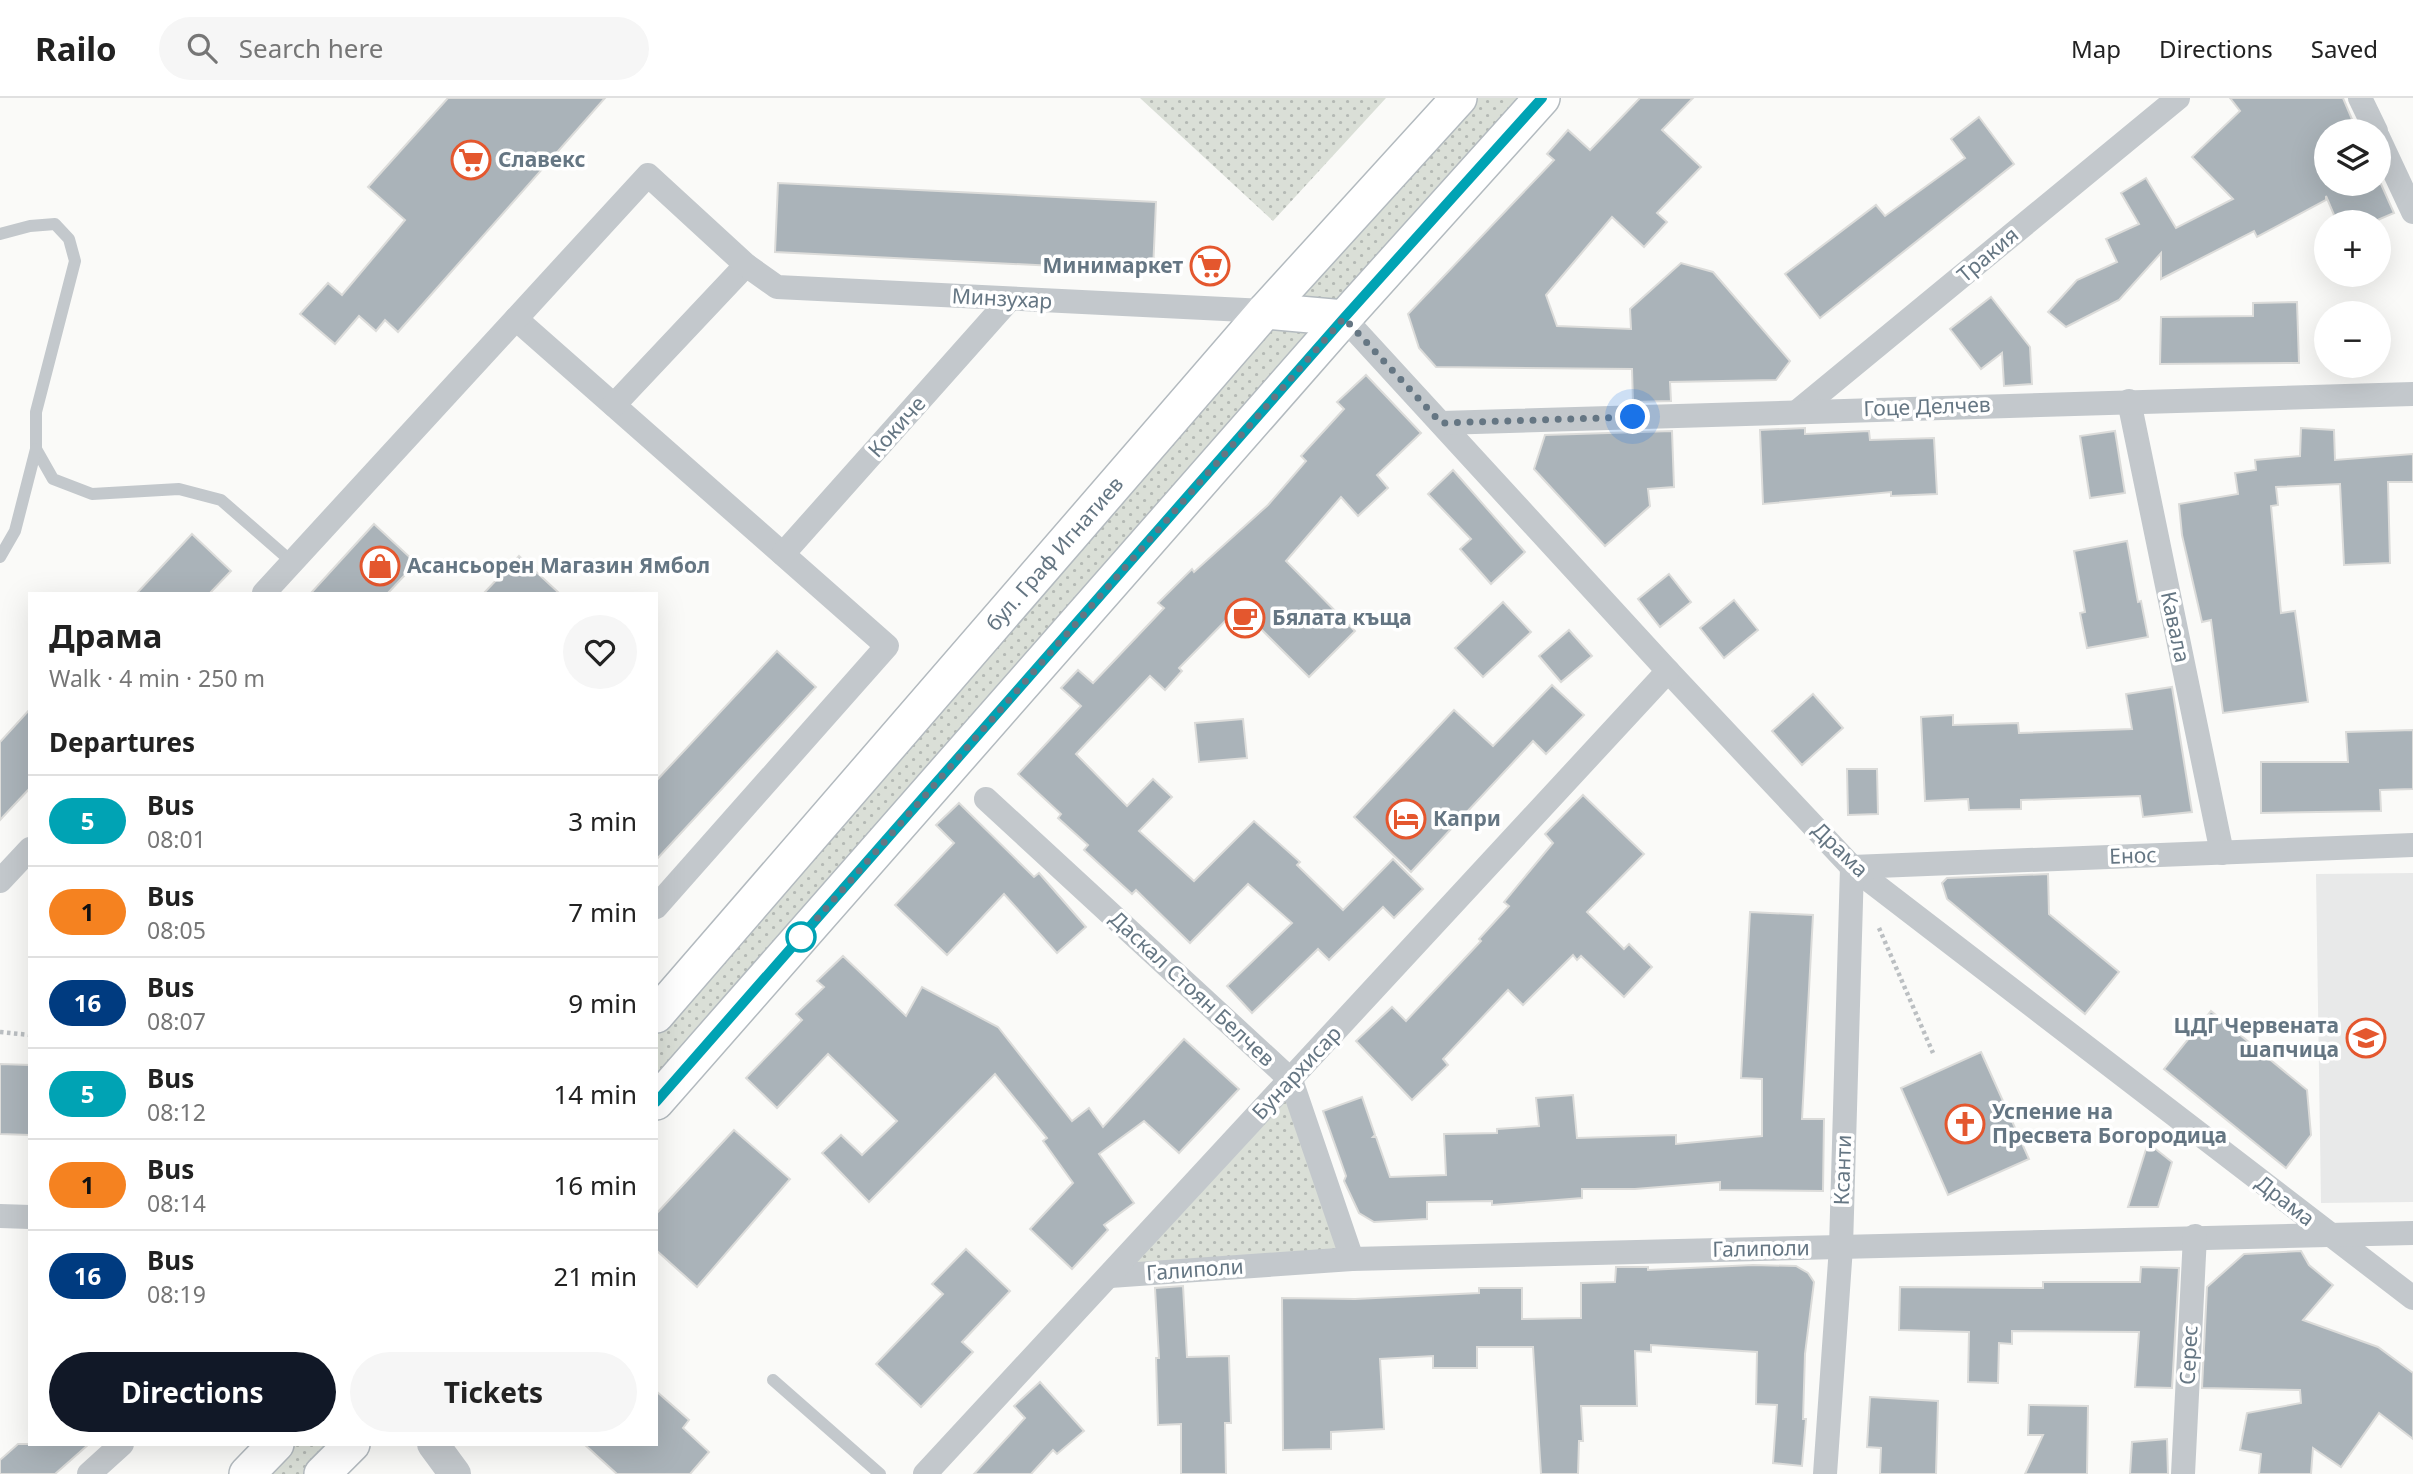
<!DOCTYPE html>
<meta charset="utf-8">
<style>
:root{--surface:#fff;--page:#f6f6f6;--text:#222;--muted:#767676;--line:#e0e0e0;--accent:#111827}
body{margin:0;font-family:"Noto Sans",sans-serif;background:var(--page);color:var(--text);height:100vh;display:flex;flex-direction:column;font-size:26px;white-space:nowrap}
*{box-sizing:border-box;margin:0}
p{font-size:23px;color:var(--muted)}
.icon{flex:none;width:38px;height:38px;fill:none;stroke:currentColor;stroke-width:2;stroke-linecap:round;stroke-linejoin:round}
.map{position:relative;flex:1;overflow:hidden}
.drawer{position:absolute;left:28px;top:494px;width:630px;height:854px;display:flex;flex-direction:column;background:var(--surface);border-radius:0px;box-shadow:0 7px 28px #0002}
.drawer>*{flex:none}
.badge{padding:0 14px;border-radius:23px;font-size:24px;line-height:46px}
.tools{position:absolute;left:2314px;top:21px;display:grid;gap:14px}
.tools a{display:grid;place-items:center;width:77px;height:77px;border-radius:50%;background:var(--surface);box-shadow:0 7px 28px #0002;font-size:35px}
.you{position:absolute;width:35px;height:35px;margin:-18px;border:5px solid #fff;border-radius:50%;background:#1a73e8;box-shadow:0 0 0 10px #1a73e833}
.map>.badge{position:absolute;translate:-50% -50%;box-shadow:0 0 0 4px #fff}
h2{padding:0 21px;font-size:26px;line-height:63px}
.round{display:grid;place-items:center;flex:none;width:74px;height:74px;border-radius:37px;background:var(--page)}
.overview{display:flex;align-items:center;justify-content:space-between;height:119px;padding:0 21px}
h1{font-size:33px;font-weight:700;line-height:52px}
.action{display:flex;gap:14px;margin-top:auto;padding:14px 21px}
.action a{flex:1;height:80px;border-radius:42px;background:var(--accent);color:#fff;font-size:28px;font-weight:700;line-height:80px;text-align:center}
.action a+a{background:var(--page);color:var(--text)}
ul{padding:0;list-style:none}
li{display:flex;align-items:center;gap:21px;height:91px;padding:0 21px;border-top:2px solid var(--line)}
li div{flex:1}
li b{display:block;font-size:26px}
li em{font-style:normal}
li .badge{min-width:77px;font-weight:700;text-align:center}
header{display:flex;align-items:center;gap:42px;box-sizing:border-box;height:98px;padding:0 35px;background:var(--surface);border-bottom:2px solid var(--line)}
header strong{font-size:33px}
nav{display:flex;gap:38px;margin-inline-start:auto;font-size:24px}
.search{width:490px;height:63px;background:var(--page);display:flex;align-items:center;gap:18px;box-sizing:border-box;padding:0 24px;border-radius:38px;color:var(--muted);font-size:26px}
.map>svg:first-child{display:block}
</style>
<header>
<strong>Railo</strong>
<div class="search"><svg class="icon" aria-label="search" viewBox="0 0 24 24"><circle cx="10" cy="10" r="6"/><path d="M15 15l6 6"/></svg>Search here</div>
<nav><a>Map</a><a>Directions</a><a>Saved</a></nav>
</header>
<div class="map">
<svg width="2413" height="1376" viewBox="0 0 2413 1376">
<defs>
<pattern id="grass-dots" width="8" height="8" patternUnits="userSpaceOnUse" patternTransform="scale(1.75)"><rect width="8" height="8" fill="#dadfd7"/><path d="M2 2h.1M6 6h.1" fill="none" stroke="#b4b9b4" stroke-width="1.8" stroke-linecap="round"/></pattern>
</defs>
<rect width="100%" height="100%" fill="#fafaf8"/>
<path fill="#e8e9e9" d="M2413,775v329l-92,1 -5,-329z"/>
<g fill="url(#grass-dots)">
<path d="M1140,0h246l-113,123z"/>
<path d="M1459,0h83l-886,1004v-87z"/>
<path d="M1291,982l61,179 -242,17z"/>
<path d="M276,1346h76l-30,30h-75z"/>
</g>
<g fill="#aab3b9" stroke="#dcdcda" stroke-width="2">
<path d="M448,0h157l-207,234 -13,-12 -9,11 -17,-15 -24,28 -35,-30 28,-31 14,12 63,-75 -37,-33z"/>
<path d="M1640,0h53l-31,32 39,37 -44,46 10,9 -23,25 -32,-30 -66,78 11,31 74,3 -1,-20 51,-46 32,9 77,89 -14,19 -106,2 1,19 -38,1 -1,-33 -196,-2 -17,-19 -11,-34 146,-154 -7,-6 21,-24 22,20z"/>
<path d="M2230,0h113l14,33h-31v53h55l13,29 -21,9h-36l-11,-26v4l-69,37 -3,-6 -93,48v-26l-42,47 -53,27 -18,-15 29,-32 40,-18 -11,-23 33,-15 -18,-31 25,-15 30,50 57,-29 -41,-42 48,-46z"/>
<path d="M1979,19l35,47 -194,154 -35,-44 91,-69 9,11 80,-58 -14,-19z"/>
<path d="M778,85l378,19 -3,69 -378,-19z"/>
<path d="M1991,199l39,50 2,37 -28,2 -2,-33 -21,16 -31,-40z"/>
<path d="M2297,204l2,61 -139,1 1,-47 92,-1v-13z"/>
<path d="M1366,277l55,58 -44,42 11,13 -30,28 -17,-19 -55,64 69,70 -46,46 -70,-70 -60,61 3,3 -17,19 -15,-14 -74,78 51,52 26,-27 19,18 -33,34 55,50 60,-60 46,41 -3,3 46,45 50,-51 30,30 -29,29 -11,-11 -54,53 -11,-11 -66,64 -25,-27 65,-63 -44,-39 -58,59 -54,-53 -4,4 -48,-44 4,-5 -30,-27 3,-4 -43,-40 63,-68 -20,-18 17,-18 15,13 71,-75 -6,-5 34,-34 2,3 74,-67 38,-44 -5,-5 43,-47 -7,-7z"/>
<path d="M1805,330v6l64,-3 1,9 64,-2 3,56 -46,2v-4l-128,12 -3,-74z"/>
<path d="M2301,330l33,2 1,30 78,-6v28h-25l2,81 -46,2 -4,-81 -64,3 2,18 -7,1 10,107 14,-2 13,91 -85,11 -12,-93 -9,2 -20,-87 -3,-31 59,-10 -3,-21 21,-3 -1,-10 45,-4z"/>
<path d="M1672,333l2,56 -26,2 2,17 -45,40 -71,-77 11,-34z"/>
<path d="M2115,333l10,62 -35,5 -10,-62z"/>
<path d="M1453,372l72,82 -34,32 -31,-35 11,-10 -43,-45z"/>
<path d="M374,426l42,39 -28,30h-77z"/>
<path d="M192,436l39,37 -21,22h-73z"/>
<path d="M2127,443l11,61 3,-1 7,36 -61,11 -7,-35 5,-1 -11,-61z"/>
<path d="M519,458l40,37h-75z"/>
<path d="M1669,476l22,28 -31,25 -22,-28z"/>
<path d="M1734,502l24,30 -34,28 -24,-30z"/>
<path d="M1503,504l28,30 -48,45 -28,-29z"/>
<path d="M1569,532l23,26 -31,26 -22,-26z"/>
<path d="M777,553l39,36 -160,173v-79z"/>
<path d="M1552,587l32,30 -38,39 -13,-13 -122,131 -57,-55 100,-107 39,36z"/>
<path d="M2172,589l20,125 -49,5 -3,-21 -119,4v9l-52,1 -1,-11 -43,2 -4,-84 32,-2v10l65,-2 1,10 113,-4 -6,-35z"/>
<path d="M1813,596l30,34 -41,37 -30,-34z"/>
<path d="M30,611v79l-30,32v-78z"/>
<path d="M1243,621l4,39 -48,4 -4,-39z"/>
<path d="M2413,632v59l-33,1 1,21 -120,2v-51h87l-2,-30z"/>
<path d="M1847,671h30l1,45 -30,1z"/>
<path d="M1583,697l61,59 -57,58 37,37 5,-5 23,23 -28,30 -43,-41 -4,4 -4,-5 -50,50 -15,-15 -65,69 5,6 -36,35 -56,-59 36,-34 14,14 75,-80 -2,-2 30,-33 -5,-4 49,-59 -8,-9z"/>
<path d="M959,705l75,74 5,-4 47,54 -29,26 -53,-59 -57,61 -52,-50 59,-62 -18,-18z"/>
<path d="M2048,776l1,40 70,58 -34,42 -138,-115 -5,-16 5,-5z"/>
<path d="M1750,814l63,3 -11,204h22l-1,72 -103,-1v-8l-85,7h-53v9l-37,3 -53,4v-4l-65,1v17l-53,3 -15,-9 -15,-32 2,-5 -23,-65 39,-14 13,38 -2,2h3l14,40 56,-2 -2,-41 53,-1v-4l42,-3 -3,-28 37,-3 4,43 99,-3v9l86,-8v-57l-21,-1z"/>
<path d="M843,858l63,60 16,-29 76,40 74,94 17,-13 14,19 81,-88 55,50 -60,64 -35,-32 -45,33 35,49 -30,22 4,5 -36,39 -42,-40 43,-46 -30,-42 4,-3 -52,-64 -126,128 -47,-49 19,-18 21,20 35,-34 -69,-67 -51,54 -31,-30 56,-58 -6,-6 28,-27 -7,-6z"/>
<path d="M2211,913l96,79 4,45 -25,33 -122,-99z"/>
<path d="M1981,954l48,107 -81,36 -47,-107z"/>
<path d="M0,966l30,1v70l-30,-1z"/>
<path d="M734,1032l56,49 -93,108 -41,-37v-36z"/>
<path d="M2148,1045l24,19 -14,45h-30z"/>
<path d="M966,1151l44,42 -48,51 11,10 -52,55 -45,-43 67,-70 -11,-10z"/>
<path d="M2301,1153l8,14 24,20 -30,35 75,27 35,26v66l-34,-26 -38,54 -28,-19 -2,26h-52l2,-20 -21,-4 7,-37 54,-10 -1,-13 -98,-2 5,-101 37,-33z"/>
<path d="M1753,1167l43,1 12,7 6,9 -9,72 -2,65h3l-4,47 -29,-3 4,-58 -21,-1 1,-52 -106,-7v7l-16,-1 2,55h-56l2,35h-4l-1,33h-37l-8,-127h-56v21h-44v-12l-53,3 4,70 -53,3v17l-48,1 -1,-152 73,1 124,-6v-5h43v31l59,-1v-35l34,-1 1,-15h32v3z"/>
<path d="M2141,1169l38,1 -7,120 -37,-1 4,-55 -127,-1v13l-13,-1 -1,40 -30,-1 1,-50 -70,-2 1,-43 143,1v-6h97z"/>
<path d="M1183,1188l4,71 42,-1 2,67h-6l1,51h-45v-50l-23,1 -2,-67h3l-4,-70z"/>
<path d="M1040,1284l44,49 -27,23 -4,-4 -22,24h-57l51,-56 -11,-12z"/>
<path d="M656,1293l33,29 -6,8 26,24 -19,22h-73l-33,-30h72z"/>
<path d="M1870,1299l68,4 -2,73h-56l1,-26 -14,-1z"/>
<path d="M2029,1307l59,1 -1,68h-62l18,-39h-15z"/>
<path d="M2167,1341l1,35h-38l2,-32z"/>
<path d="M18,1346h71l-34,30h-55v-14z"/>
</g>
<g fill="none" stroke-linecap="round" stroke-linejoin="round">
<defs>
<g id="secondary">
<path d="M1265,213l79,7"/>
<path d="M656,917l609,-704 194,-213"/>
<path d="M656,1004l688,-784 198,-220"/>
<path d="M247,1376l29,-30"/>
<path d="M322,1376l30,-30"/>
</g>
</defs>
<use href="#secondary" stroke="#b3babf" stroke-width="38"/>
<g stroke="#bbbfc2" stroke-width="4.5" stroke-dasharray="3.5 3.5" stroke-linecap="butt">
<path d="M1879,830l54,125"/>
<path d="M0,934l30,3"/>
</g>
<g stroke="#c3c8cc" stroke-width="12">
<path d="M0,136l30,-8 25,-2 14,15 6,22 -39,151v37l17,30 39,15 87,-5 42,11 71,62"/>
<path d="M0,459l15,-26 21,-82"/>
<path d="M773,1282l107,94"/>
</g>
<g stroke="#c3c8cc" stroke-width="24">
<path d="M2360,0l16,33"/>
<path d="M2378,39l35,75"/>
<path d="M1344,220l324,353 184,196 561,431"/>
<path d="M516,221l371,327 -231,261"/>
<path d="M2129,303l93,452"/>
<path d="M614,307l132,-140"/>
<path d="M1798,313l380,-313"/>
<path d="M1441,325l972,-29"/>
<path d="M783,456l227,-255"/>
<path d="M264,495l384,-418 98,90 31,22 488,24"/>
<path d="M986,701l305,281 61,179"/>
<path d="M0,783l30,-32"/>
<path d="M0,1118l30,1"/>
<path d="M1110,1178l242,-17 1061,-26"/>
<path d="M89,1376l33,-30"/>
<path d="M925,1376l743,-803"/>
<path d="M1825,1376l16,-227 11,-380 561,-22"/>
<path d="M2183,1376l12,-238"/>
</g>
<path stroke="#c3c8cc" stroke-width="32" d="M433,1346l22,30"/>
<use href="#secondary" stroke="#fff" stroke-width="35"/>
</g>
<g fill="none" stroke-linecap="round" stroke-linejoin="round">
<defs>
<path id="line" d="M656,1004l688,-784 198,-220"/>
</defs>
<use href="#line" stroke="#fff" stroke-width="16"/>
<use href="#line" stroke="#00a3b4" stroke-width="10"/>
<path stroke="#657683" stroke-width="7" stroke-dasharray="0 12.6" d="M801,839l543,-619 97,105 192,-6"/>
</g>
<defs>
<symbol id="supermarket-ring" viewBox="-11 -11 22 22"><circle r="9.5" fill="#fff" stroke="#e4572e" stroke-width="1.5"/><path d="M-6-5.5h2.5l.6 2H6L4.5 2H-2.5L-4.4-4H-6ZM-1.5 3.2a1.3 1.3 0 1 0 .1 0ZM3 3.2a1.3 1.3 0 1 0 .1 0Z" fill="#e4572e"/></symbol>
<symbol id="shop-ring" viewBox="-11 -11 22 22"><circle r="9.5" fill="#fff" stroke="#e4572e" stroke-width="1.5"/><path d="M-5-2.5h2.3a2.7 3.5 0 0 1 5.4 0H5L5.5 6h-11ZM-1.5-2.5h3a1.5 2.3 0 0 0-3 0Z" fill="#e4572e"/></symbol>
<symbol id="cafe-ring" viewBox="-11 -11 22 22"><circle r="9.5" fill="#fff" stroke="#e4572e" stroke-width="1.5"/><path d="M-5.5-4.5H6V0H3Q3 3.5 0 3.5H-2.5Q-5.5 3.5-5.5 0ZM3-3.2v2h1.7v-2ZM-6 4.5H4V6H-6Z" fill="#e4572e"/></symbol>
<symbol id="hotel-ring" viewBox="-11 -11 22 22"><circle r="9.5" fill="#fff" stroke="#e4572e" stroke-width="1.5"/><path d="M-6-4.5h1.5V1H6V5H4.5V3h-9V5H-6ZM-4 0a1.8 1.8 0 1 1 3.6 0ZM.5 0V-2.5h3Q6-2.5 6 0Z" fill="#e4572e"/></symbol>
<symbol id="school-ring" viewBox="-11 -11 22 22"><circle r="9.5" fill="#fff" stroke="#e4572e" stroke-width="1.5"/><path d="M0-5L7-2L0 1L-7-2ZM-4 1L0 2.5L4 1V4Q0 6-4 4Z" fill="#e4572e"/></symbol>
<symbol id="church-ring" viewBox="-11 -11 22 22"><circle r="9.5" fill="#fff" stroke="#e4572e" stroke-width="1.5"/><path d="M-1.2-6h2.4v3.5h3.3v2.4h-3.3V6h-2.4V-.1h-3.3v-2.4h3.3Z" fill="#e4572e"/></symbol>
</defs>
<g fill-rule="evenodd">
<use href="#supermarket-ring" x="449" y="40" width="44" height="44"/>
<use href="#supermarket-ring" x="1188" y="146" width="44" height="44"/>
<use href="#shop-ring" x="358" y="446" width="44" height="44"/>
<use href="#cafe-ring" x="1223" y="498" width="44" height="44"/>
<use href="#hotel-ring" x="1384" y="699" width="44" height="44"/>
<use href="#school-ring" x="2344" y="918" width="44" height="44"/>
<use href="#church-ring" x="1943" y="1004" width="44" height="44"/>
</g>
<circle fill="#fff" stroke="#00a3b4" stroke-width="3.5" cx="801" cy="839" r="14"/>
<g text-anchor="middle" stroke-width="7" stroke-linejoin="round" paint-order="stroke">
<g font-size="21" font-weight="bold" fill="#657683" stroke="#fff" text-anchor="start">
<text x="498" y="69">Славекс</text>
<text x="1183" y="175" text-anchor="end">Минимаркет</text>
<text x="407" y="475">Асансьорен Магазин Ямбол</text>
<text x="1272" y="527">Бялата къща</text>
<text x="1433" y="728">Капри</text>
<text x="2339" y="935" text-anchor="end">ЦДГ Червената<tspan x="2339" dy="24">шапчица</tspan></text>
<text x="1992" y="1021">Успение на<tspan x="1992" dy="24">Пресвета Богородица</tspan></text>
</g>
<g font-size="21" fill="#657683" stroke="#fff">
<text transform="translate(1988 157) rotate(-40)" y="7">Тракия</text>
<text transform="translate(1002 201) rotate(3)" y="7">Минзухар</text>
<text transform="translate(1927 309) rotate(-2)" y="7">Гоце Делчев</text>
<text transform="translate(897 329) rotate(-48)" y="7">Кокиче</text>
<text transform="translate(1055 456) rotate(-49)" y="7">бул. Граф Игнатиев</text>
<text transform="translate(2175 529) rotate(78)" y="7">Кавала</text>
<text transform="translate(1840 752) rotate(44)" y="7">Драма</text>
<text transform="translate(2133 758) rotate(-2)" y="7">Енос</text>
<text transform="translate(1192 891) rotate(43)" y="7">Даскал Стоян Белчев</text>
<text transform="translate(1297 975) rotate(-47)" y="7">Бунархисар</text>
<text transform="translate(1843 1072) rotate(-88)" y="7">Ксанти</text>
<text transform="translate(2285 1103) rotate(38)" y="7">Драма</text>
<text transform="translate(1761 1151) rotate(-1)" y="7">Галиполи</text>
<text transform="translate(1195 1172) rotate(-4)" y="7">Галиполи</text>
<text transform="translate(2189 1257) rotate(-87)" y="7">Серес</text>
</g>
</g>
</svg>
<div class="tools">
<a><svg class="icon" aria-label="layers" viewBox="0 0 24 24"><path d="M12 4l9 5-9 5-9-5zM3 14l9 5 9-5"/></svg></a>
<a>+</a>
<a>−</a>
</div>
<div class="you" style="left:1633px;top:319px"></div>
<section class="drawer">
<div class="overview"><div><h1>Драма</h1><p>Walk · 4 min · 250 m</p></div><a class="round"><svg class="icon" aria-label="heart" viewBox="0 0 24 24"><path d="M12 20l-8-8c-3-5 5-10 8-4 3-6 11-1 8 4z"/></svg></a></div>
<h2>Departures</h2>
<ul>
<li><span class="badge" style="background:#00a3b4;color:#fff">5</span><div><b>Bus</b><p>08:01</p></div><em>3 min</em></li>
<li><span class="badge" style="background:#f58220;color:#111">1</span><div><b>Bus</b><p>08:05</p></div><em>7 min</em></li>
<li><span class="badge" style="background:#003b80;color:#fff">16</span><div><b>Bus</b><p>08:07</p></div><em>9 min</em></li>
<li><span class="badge" style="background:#00a3b4;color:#fff">5</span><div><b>Bus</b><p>08:12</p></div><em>14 min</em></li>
<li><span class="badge" style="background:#f58220;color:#111">1</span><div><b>Bus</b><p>08:14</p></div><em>16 min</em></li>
<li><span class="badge" style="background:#003b80;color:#fff">16</span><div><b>Bus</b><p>08:19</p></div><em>21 min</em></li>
</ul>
<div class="action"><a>Directions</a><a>Tickets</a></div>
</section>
</div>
